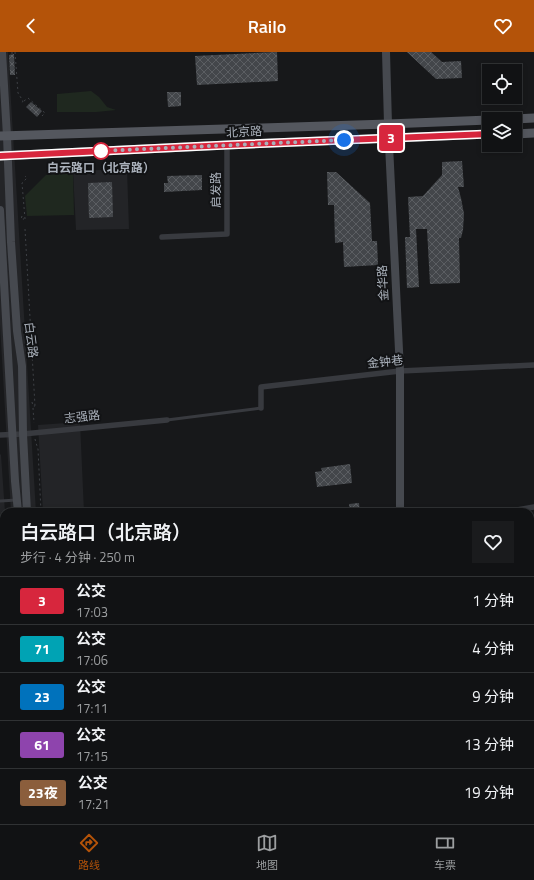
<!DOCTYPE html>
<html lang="zh">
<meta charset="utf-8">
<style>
:root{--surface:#111214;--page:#1a1b1d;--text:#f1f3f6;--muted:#9c9ea0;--line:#303234;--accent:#b45309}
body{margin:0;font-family:"Titillium Web","Noto Sans SC",sans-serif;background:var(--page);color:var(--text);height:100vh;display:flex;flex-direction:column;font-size:15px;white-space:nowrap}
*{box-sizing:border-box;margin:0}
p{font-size:13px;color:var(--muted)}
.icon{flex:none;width:22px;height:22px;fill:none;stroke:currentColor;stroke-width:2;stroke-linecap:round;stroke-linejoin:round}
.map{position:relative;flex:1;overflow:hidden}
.drawer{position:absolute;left:0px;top:456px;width:534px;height:316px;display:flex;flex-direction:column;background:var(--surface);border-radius:12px 12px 0 0;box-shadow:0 2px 6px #0003,0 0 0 1px var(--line)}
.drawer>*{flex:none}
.badge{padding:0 8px;border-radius:3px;font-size:14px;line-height:26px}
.tools{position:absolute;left:482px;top:12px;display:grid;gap:8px}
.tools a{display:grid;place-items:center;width:40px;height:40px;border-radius:0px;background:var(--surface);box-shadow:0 2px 6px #0003,0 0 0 1px var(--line);font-size:20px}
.you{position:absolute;width:20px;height:20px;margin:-10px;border:3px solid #fff;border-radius:50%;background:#1a73e8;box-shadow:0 0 0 6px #1a73e833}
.map>.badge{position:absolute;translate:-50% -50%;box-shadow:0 0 0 2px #fff}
.round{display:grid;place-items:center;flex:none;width:42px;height:42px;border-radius:0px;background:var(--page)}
.overview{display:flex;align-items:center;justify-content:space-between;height:68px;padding:0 20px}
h1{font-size:19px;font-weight:600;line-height:30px}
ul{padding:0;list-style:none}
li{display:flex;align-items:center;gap:12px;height:48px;padding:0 20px;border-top:1px solid var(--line)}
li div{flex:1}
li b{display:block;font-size:15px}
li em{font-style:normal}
li .badge{min-width:44px;font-weight:700;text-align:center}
header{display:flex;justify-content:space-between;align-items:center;height:52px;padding:0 20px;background:var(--accent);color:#fff;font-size:18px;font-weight:600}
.tab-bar{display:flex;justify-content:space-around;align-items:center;height:56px;border-top:1px solid var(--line);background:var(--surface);font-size:11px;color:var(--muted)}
.tab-bar a{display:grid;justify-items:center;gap:2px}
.tab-bar .active{color:var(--accent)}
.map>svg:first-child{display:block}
</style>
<header><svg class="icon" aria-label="back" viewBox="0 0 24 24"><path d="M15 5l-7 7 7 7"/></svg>Railo<svg class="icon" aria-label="heart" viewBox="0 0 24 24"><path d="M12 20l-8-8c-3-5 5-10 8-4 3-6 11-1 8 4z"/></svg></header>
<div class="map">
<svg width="534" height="772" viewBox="0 0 534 772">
<defs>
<pattern id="building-cross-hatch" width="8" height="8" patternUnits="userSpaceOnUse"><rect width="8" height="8" fill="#43464a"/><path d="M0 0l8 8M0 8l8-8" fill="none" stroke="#5b5e62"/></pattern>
</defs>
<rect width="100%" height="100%" fill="#17181a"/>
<g fill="#232427">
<path d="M0,0h8l28,460h-25l-11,-187z"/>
<path d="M127,117l2,60 -53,1 -3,-59z"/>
<path d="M80,370l4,90h-41l-5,-87z"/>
<path d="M0,402l1,1 4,57h-1v171l-1,1h-3z"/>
</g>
<g fill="#1f281f">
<path d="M91,39l8,6 8,10 9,3 -20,2h-39v-18z"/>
<path d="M73,121l1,42 -47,1 -2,-20 21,-21z"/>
</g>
<g fill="url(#building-cross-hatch)">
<path d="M277,0l1,29 -81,4 -2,-29z"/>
<path d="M407,0h24l11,10 19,-1 1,17 -26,1z"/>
<path d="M14,2l1,21h-5l-1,-20z"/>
<path d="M167,40h14v14l-13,1z"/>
<path d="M31,50l11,9 -5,6 -11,-10z"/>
<path d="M462,109l2,26h-6l3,11 3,16 -1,16 -2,8h-2l1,45 -30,1 -3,-55h-11l3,58 -12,1 -2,-51h5l-2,-40 15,-1 19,-21v-13z"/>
<path d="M327,120h9l34,31 2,38h5l1,24 -34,2 -1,-25 -8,1 -1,-38h-6z"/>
<path d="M202,123v15l-38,2v-9h4l-1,-7z"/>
<path d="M112,130l1,35 -24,1 -1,-35z"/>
<path d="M350,412l2,19 -35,4 -2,-15 7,-1 -1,-3z"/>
<path d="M359,451l1,9h-10l-1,-8z"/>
</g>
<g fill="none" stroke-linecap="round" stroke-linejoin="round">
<g stroke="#3e4146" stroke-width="1" stroke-dasharray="2 3" stroke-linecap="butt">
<path d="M12,0v3"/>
<path d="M15,0l3,41 5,8 -1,2"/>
<path d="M24,49l4,-3 17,15 -3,3 -6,-6"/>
<path d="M22,164l-1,3h3"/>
<path d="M25,167l-3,-36 5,-5 -2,-2"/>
<path d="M25,177l10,177 -2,2 1,15"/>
<path d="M29,284l-1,-3 2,-1"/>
<path d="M32,350l1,4h2"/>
<path d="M35,387l1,4 2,6 3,63"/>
</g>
<g stroke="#383a3f" stroke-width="3">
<path d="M167,368l94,-12"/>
<path d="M0,449l17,-1"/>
</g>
<g stroke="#383a3f" stroke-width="5.5">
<path d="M162,185l65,-3v-89"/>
<path d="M261,356v-21l139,-16 134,-6"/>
<path d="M0,383l23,-1 144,-14"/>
<path d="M505,460l29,-5"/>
<path d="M194,768l1,4"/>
<path d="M447,768l1,4"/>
</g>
<g stroke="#46494f" stroke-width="8">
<path d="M2,0l5,84 4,106 6,89 5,35 1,68 4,78"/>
<path d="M386,0l2,72 12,247v141"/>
<path d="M0,158l15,271 3,31"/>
<path d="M530,610h4"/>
<path d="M0,648h4"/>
<path d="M35,772v-4"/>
</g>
<g stroke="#54575e" stroke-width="9">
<path d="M515,67l19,-1"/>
<path d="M515,82l19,-1"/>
<path d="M0,84l388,-12 101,-4"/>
<path d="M0,104l227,-11 262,-11"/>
</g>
</g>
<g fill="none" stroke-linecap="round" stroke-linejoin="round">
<defs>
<path id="line" d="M0,104l227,-11 262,-11"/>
</defs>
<use href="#line" stroke="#fff" stroke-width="9"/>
<use href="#line" stroke="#d7263d" stroke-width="6"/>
<path stroke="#a9b0ba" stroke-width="4" stroke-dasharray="0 7.2" d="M101,99l243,-11"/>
</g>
<circle fill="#fff" stroke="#d7263d" stroke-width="2" cx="101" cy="99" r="8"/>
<g text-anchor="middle" stroke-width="4" stroke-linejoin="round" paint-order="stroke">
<g font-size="12" fill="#a9b0ba" stroke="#121315">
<text transform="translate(244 80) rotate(-3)" y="4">北京路</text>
<text transform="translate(216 138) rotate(-90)" y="4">启发路</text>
<text transform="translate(383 231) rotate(-93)" y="4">金华路</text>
<text transform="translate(31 288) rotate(83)" y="4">白云路</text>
<text transform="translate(385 310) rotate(-6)" y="4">金钟巷</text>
<text transform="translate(82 365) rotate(-6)" y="4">志强路</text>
</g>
<g font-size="12" font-weight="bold" fill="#a9b0ba" stroke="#121315">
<text x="101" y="120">白云路口（北京路）</text>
</g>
</g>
</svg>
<div class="tools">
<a><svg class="icon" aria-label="locate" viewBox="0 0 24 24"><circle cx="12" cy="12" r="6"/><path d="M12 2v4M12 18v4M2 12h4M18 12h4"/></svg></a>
<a><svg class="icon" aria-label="layers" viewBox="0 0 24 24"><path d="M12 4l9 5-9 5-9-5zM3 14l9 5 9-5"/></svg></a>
</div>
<div class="you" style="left:344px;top:88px"></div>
<b class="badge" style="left:391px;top:86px;background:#d7263d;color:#fff">3</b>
<section class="drawer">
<div class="overview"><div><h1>白云路口（北京路）</h1><p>步行 · 4 分钟 · 250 m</p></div><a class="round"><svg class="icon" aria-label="heart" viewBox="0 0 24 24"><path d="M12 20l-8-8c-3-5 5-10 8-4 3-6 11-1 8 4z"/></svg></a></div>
<ul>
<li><span class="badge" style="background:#d7263d;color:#fff">3</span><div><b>公交</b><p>17:03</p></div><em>1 分钟</em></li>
<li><span class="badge" style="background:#00a3b4;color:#fff">71</span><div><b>公交</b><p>17:06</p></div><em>4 分钟</em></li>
<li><span class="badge" style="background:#0072bc;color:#fff">23</span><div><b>公交</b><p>17:11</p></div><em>9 分钟</em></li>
<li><span class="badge" style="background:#8e44ad;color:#fff">61</span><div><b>公交</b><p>17:15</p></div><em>13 分钟</em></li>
<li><span class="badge" style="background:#8b5e3c;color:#fff">23夜</span><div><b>公交</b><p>17:21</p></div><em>19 分钟</em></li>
</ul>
</section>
</div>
<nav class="tab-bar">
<a class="active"><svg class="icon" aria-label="directions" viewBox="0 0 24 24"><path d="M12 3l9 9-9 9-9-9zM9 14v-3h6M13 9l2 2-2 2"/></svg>路线</a>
<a><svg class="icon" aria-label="map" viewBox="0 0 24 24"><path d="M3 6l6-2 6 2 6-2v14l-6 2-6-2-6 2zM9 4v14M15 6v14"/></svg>地图</a>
<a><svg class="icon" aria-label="tickets" viewBox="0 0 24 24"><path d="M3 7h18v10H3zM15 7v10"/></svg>车票</a>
</nav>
